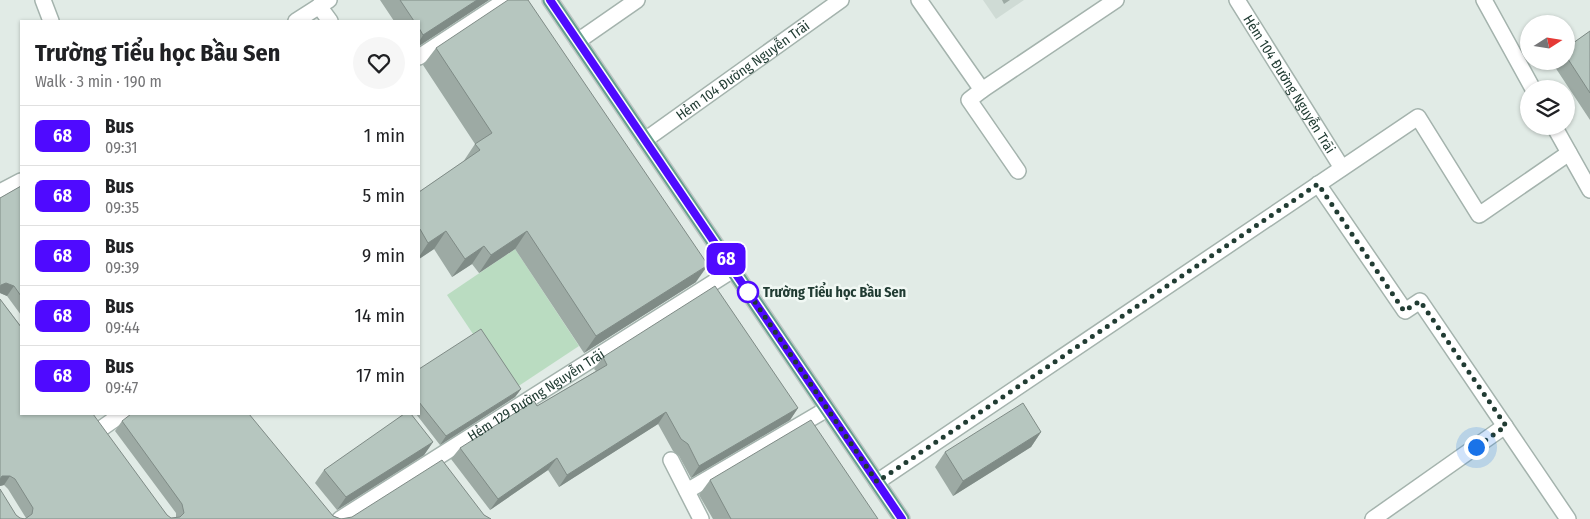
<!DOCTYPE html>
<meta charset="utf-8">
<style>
:root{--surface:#fff;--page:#f6f6f6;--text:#202124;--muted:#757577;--line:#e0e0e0}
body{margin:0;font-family:"Fira Sans Condensed",sans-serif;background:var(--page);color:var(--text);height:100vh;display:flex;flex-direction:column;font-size:19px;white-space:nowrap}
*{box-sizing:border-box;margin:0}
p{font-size:16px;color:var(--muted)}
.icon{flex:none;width:28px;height:28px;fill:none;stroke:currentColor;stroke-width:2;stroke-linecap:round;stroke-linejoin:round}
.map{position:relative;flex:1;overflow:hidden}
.side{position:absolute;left:20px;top:20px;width:400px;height:395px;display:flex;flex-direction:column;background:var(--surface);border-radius:0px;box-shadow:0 1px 4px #0004}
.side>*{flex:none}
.badge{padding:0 10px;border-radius:8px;font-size:18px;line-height:32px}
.needle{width:32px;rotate:78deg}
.buttons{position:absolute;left:1520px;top:15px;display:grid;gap:10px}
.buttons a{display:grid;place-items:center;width:55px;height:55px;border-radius:50%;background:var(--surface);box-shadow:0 1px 4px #0004;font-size:25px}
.you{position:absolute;width:25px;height:25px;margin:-12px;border:4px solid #fff;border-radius:50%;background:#1a73e8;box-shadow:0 0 0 8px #1a73e833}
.map>.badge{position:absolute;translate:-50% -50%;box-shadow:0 0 0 2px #fff}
.round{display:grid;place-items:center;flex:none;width:52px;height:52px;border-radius:26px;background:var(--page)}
.headline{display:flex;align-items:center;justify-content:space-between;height:85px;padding:0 15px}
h1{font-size:24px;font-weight:700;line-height:38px}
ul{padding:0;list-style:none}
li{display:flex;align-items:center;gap:15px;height:60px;padding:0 15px;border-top:1px solid var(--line)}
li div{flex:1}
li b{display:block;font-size:19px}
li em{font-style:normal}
li .badge{min-width:55px;font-weight:700;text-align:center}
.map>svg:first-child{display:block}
</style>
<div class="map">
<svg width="1590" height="519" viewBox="0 0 1590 519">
<rect width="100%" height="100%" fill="#e1ebe6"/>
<path fill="#cfdbd5" d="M983,0h41l-28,19z"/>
<path fill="#badcc1" d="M515,249l64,97 -68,45 -64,-96z"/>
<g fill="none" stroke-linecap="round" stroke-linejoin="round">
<defs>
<g id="minor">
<path d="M43,0l8,21"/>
<path d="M919,0l63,90 134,-90"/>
<path id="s1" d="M1237,0l105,168"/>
<path d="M1484,0l49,89"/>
<path d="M319,6l11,15"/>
<path d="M296,21l33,-21"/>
<path d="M578,41l59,-41"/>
<path d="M419,57l87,-57"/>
<path d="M982,90l-13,10 49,71"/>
<path d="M1554,126l36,64"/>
<path id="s2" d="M645,140l196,-140"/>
<path d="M1318,184l87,127 15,-10 148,218"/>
<path d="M0,192l21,-11"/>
<path d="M102,428l20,-14"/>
<path d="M671,460l30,59"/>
<path d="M877,482l541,-365 61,98 90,-62"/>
<path d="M687,491l140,-82"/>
<path id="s3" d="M340,519l393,-249"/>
<path d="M1373,519l132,-93"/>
</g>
<path id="major" d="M550,0l352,519"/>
</defs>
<use href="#minor" stroke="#a4b3ad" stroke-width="18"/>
<use href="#major" stroke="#c1c8c6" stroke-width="18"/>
<use href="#minor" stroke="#fff" stroke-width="15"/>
<use href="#major" stroke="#66a08e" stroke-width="15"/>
</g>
<g fill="#9daaa4">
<path d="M380,0h109l-70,46v-25h-25z"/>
<path d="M1002,0h8l-6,4z"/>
<path d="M1590,31v89l-37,-56 3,-3h10v-13z"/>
<path d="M436,48l260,234 -112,71 -69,-104 -36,24 -7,-9 -20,13 -18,-28 -15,10v-67l44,-30 12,-18 -52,-79z"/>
<path d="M21,186v129l-14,-19 -7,-3v-95z"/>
<path d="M0,299l167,216 4,3h5v-5l-61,-82 7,-10 219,98 143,-4 7,4h-491l16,-4 4,3 5,1 1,-1 -18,-29 -4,-4 -4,1z"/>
<path d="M603,357l195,51 -8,12 -99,58 -12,-22 -6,-5 -15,-27 -99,63 -11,-17 -58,40 -39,-51 9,-11 77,-42 59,-35 -2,-2z"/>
<path d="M419,369l102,20 -6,8 -75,48 -24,-31h3z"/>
<path d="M1041,432l-10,15 -78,49 -18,-29 10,-15z"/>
<path d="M433,442l-9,13 -87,55 -22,-27 9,-13z"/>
<path d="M710,480l168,39h-165l-14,-24z"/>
</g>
<g fill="#7f8b86">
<path d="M477,0h12l-70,46v-4l4,-7z"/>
<path d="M446,231l-12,18 -15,10v-2l9,-14z"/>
<path d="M527,231l-12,18 -36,24 12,-18z"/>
<path d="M484,246l-12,18 -20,13 13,-18z"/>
<path d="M708,265l-12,17 -112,71 12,-17z"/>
<path d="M6,283l8,3 -7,10 -7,-3v-7l1,-1z"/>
<path d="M521,389l-6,8 -75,48 6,-9z"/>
<path d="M798,408l-8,12 -99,58 8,-12z"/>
<path d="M666,412l-8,12 -99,63 8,-12z"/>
<path d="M1041,432l-10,15 -78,49 10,-15z"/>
<path d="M433,442l-9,13 -87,55 9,-13z"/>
<path d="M557,458l-9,12 -58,40 8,-11z"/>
<path d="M2,476h8l-6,9 -4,1v-7z"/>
</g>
<g fill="#b6c6bf" stroke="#7f8b86">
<path d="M400,0h77l-54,35 -4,-7v-7h-5z"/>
<path d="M508,0h20l180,265 -112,71 -69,-105 -36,24 -7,-9 -19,13 -19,-28 -18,12 -8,-14 -1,1v-38l61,-42 -5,-6 17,-11 -56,-85z"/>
<path d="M1590,31v62l-24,-37v-8z"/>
<path d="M21,186v110l-7,-10 -8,-3 -5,2 -1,2v-89z"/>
<path d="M715,286l83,122 -99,58 -11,-22 -7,-5 -15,-27 -99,63 -10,-17 -59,41 -38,-51 74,-47 3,5 70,-41 -4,-8z"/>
<path d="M0,299l21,28v87h72l74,101 4,3 9,-1 4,-4 -2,-9 -60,-83 9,-7h118l84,102 8,3 11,-2 90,-57 42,55 7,4h-491v-30l16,26 4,3 5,1 7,-5 1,-6 -18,-29 -5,-3h-8l-2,3z"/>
<path d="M481,329l40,60 -75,47 -27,-34v-33z"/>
<path d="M1023,403l18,29 -78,49 -18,-29z"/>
<path d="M404,414h7l22,28 -87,55 -22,-27z"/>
<path d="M811,420l67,99h-147l-21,-39z"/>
</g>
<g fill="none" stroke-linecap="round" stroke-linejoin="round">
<defs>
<path id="line" d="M550,0l352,519"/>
</defs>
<use href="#line" stroke="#fff" stroke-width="11"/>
<use href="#line" stroke="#4f0aff" stroke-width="8"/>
<path stroke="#213c33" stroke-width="5" stroke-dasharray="0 9" d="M748,292l-4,-6 133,196 441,-298 86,127 16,-10 86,125 -30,21"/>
</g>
<circle fill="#fff" stroke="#4f0aff" stroke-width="2.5" cx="748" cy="292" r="10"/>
<g text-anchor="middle" stroke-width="5" stroke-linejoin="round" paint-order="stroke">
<g font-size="14" fill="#213c33" stroke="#f1f8f4">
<text dy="5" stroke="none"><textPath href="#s2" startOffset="120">Hẻm 104 Đường Nguyễn Trãi</textPath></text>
<text dy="5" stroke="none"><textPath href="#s1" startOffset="99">Hẻm 104 Đường Nguyễn Trãi</textPath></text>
<text dy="5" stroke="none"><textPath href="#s3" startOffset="232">Hẻm 129 Đường Nguyễn Trãi</textPath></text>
</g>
<g font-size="14" font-weight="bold" fill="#213c33" stroke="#f1f8f4" text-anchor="start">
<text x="763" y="297">Trường Tiểu học Bầu Sen</text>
</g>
</g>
</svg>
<div class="buttons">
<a><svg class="needle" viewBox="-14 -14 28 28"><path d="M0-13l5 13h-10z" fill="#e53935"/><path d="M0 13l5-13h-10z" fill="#757577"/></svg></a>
<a><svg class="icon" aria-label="layers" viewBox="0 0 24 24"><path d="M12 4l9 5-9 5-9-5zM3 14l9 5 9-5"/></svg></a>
</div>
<div class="you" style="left:1476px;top:447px"></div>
<b class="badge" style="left:726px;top:259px;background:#4f0aff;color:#fff">68</b>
<section class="side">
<div class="headline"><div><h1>Trường Tiểu học Bầu Sen</h1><p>Walk · 3 min · 190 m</p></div><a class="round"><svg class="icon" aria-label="heart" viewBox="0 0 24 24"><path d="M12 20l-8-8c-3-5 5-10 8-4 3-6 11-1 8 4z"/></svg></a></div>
<ul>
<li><span class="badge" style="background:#4f0aff;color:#fff">68</span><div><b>Bus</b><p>09:31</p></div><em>1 min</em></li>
<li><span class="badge" style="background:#4f0aff;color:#fff">68</span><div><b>Bus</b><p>09:35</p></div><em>5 min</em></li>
<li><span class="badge" style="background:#4f0aff;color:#fff">68</span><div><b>Bus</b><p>09:39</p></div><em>9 min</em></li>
<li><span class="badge" style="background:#4f0aff;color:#fff">68</span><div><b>Bus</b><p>09:44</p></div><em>14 min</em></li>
<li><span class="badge" style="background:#4f0aff;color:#fff">68</span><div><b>Bus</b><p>09:47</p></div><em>17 min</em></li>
</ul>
</section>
</div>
